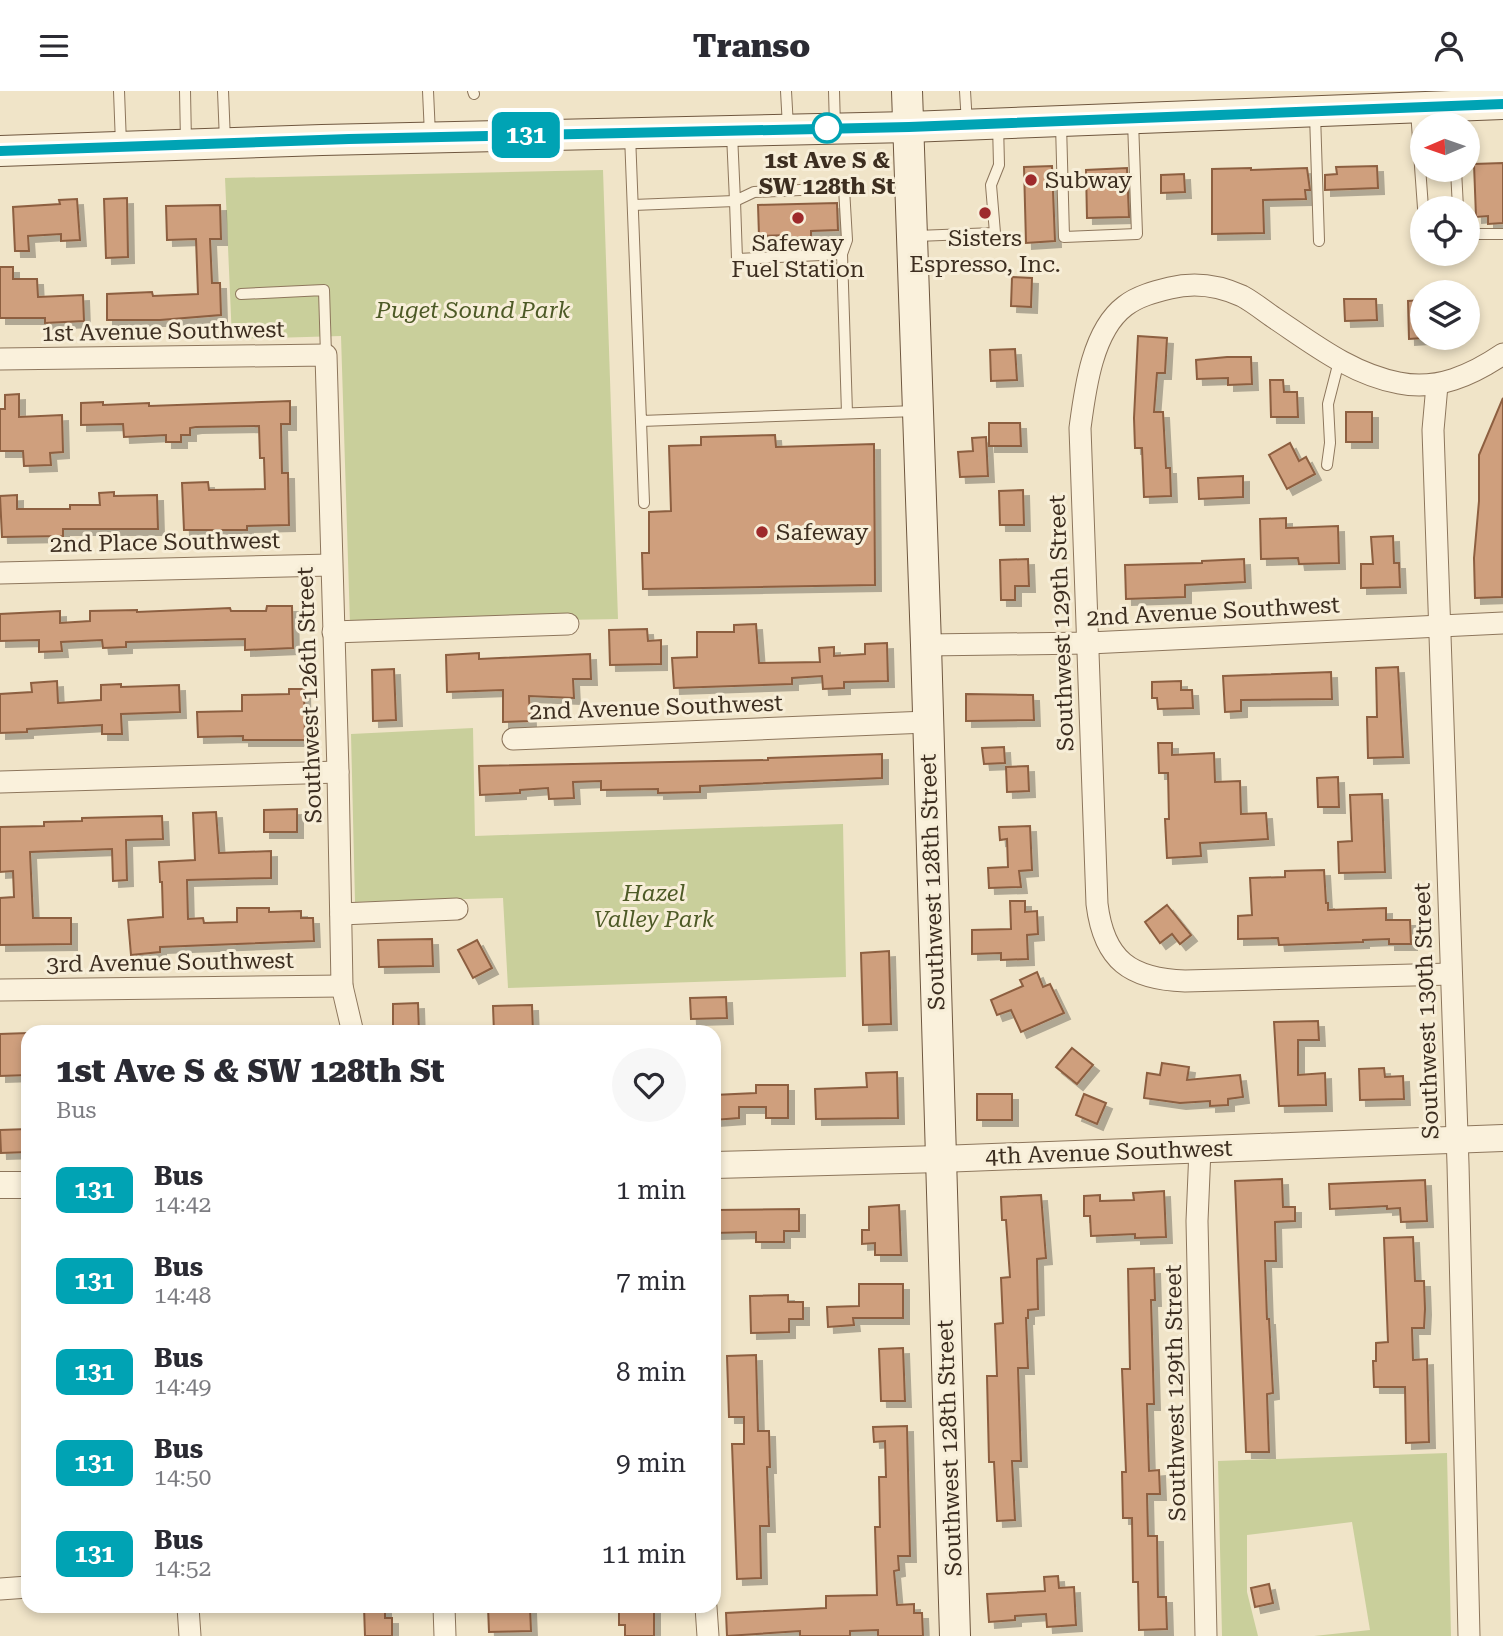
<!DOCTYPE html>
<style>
:root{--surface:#fff;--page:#f7f7f7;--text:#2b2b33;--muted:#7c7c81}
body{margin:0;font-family:"Roboto Serif",serif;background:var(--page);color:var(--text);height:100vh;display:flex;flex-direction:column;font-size:26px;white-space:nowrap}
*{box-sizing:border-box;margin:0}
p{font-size:23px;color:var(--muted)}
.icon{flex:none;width:38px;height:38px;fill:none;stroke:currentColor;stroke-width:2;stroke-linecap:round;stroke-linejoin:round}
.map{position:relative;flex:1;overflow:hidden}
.side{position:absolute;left:21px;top:934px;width:700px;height:588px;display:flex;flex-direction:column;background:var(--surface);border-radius:21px;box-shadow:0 4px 10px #0003}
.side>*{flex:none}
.badge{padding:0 14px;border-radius:10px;font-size:24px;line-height:46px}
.needle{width:46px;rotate:268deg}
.tools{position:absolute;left:1410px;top:21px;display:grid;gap:14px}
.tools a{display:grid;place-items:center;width:70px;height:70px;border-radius:50%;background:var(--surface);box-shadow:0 4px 10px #0003;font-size:35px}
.map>.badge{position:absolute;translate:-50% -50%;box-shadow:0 0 0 4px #fff}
.round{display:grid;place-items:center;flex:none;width:74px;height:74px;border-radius:37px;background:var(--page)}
.overview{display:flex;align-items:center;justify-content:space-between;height:119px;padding:0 35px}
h1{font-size:33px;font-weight:800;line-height:52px}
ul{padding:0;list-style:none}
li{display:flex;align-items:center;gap:21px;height:91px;padding:0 35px}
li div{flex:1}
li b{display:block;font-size:26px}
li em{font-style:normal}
li .badge{min-width:77px;font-weight:700;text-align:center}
header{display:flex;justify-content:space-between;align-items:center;height:91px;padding:0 35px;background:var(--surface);font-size:32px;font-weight:800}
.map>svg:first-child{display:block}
</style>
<header><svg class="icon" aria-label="menu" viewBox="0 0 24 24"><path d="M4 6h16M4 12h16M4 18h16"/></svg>Transo<svg class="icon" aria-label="person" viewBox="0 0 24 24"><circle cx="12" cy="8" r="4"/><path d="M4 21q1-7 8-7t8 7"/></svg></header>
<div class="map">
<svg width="1503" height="1545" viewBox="0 0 1503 1545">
<defs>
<filter id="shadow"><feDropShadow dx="6" dy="6" stdDeviation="0" flood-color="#0004"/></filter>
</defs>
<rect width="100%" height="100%" fill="#f0e4c8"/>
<g fill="#c9cf9b">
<path d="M603,79l15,449 -268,5 -9,-288 -109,3 -7,-161z"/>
<path d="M473,637l2,108 368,-12 3,153 -338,11 -5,-90 -148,4 -4,-168z"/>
<path d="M1447,1362l4,183h-137l56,-6 -18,-108 -105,13v57l11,44h-36l-4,-175z"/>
</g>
<g fill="#cf9f7d" stroke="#8d5f41" stroke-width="2" filter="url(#shadow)">
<path d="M1503,72v60l-15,1v-8l-12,1 -2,-53z"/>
<path d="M1052,75l3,75 -29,2 -2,-76z"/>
<path d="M1377,75l1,22 -53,2v-15l12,-1 -1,-7z"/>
<path d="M1127,77l2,49 -42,1 -1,-48z"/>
<path d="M1251,77v2l56,-2 3,22h-5l1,9 -43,1 1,33 -52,1v-65z"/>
<path d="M1184,83l1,18 -24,1v-18z"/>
<path d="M127,107l1,59 -22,1 -2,-59z"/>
<path d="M77,108l3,41 -19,1v-7l-33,2 1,15h-14l-2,-44 47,-3 -1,-4z"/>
<path d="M837,112l1,27 -27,1v14h-22v-10l-30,1 -1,-31z"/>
<path d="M220,114l1,34h-11l2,44h8l1,32 -61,5h-53v-26l45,-2 1,4 45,-2 -2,-55 -29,1 -1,-34z"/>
<path d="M0,176h13v12h24l1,18 45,-2 1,26 -39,2v-5h-45z"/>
<path d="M1012,186l20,1 -1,29 -20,-1z"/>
<path d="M1344,208h32l1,21 -32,1z"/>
<path d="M1423,209v38l-14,1 -1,-38z"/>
<path d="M1138,245l29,2 -2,35h-8l-3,39h9l3,56h4l1,28 -27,1 -2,-49h-7l-1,-30z"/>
<path d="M1015,258l2,31 -26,1 -1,-31z"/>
<path d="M1227,266h24l1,27 -24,1v-7l-31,1 -1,-19z"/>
<path d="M1270,289h13l1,12h13l1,25h-27z"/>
<path d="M19,303v23l43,-2 1,37 -13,1 1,12 -27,1 -1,-15h-23v-42h5v-14z"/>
<path d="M1503,307l-1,199 -27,1 -1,-40 5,-57v-46z"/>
<path d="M290,310v23h-9l1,49h6l1,52 -42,1v4h-63l-2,-47 26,-1 1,8 56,-1 -1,-31h-4l-1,-32 -63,1 -6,1v7h-9v7h-15v-7l-42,2 -1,-13 -42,1v-22l22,-1v3l46,-2v3z"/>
<rect x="1346" y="321" width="26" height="30"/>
<path d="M989,332h31l1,23h-32z"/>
<path d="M775,344l1,12 98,-3 1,141 -232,4 -1,-36h7v-41l22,-1 -2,-65 32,-1v-8z"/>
<path d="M986,346l2,39 -28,1 -2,-25 15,-1 -1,-13z"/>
<path d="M1290,352l9,18 7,-4 9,17 -28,15 -18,-34z"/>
<path d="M1243,385v21l-44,2 -1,-21z"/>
<path d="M1023,399l1,35h-24l-1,-34z"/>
<path d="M114,401v4l43,-1 1,34h-95v7l-61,1 -2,-41 17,-1v14h53v-4h30l-1,-12z"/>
<path d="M1286,427v10l52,-2 1,37 -40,1 -1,-6 -37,1 -1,-40z"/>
<path d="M1393,445l1,27h5l1,24 -39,1v-24h12l-2,-27z"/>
<path d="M1028,468l1,27h-14v14h-14l-1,-40z"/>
<path d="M1244,468l1,23 -60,3v12l-59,2 -1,-34 77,-2v-2z"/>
<path d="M267,515h25l1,42 -48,2v-11l-119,3v5l-23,1 -1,-8 -41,2 1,9 -23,1v-12l-39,1v-27l60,-3v12l30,-2v-10l47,-1v2l93,-4 1,3h35z"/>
<path d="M756,533l3,39 61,-1 -1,-14 15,-1v9l31,-2v-10l22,-1 1,38 -44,1v6l-21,1 -1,-13 -30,2v6l-118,4 -2,-30 25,-1v-25h37v-7z"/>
<path d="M647,538l1,12 13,-1v24l-51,1 -1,-35z"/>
<path d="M479,562v6l111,-5 1,25h-18l1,19 -45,-2 1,25 -27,1v-32l-56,2 -1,-37z"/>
<path d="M1398,576l5,90 -35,1 -1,-41h10l-1,-49z"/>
<path d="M394,578l2,51 -23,1 -1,-51z"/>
<path d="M1331,581l1,27 -91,1v11l-16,1 -2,-36z"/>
<path d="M57,590l1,22 43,-3v-15l20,-1v3l58,-2 1,27 -59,2 1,20h-20v-9l-75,4v3l-27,1v-39l32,-2 -1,-9z"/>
<path d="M1181,590v9h11l1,18 -35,1 -1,-11h-5v-16z"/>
<path d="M289,598h15l1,51h-62v-4l-45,1 -1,-25 45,-1v-16l47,-1z"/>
<path d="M966,603l67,1 1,25 -68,1z"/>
<path d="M1158,652h14v12l42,-2 1,29 25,-1 1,33 25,-1 2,26 -68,4 1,13 -34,2 -2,-39h4l-1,-46h-9z"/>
<path d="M1004,656l1,16 -21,1 -2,-16z"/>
<path d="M882,663v24l-182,8v6l-42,1v-4l-57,1v-9l-28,1 1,16 -25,1 -1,-11 -28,2v3l-40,2 -1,-29 289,-6v-2z"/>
<path d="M1028,675l1,25 -22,1 -1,-25z"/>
<path d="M1338,686l1,30h-21l-1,-29z"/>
<path d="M1382,703l3,78 -46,1 -1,-31 14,-1 -2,-46z"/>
<path d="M297,718v23h-33v-22z"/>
<path d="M216,721l3,41 52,-2v27l-84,2 1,39 15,-1 1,5 33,-1v-14h32v4l32,-1v7h12l1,23 -154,6v5l-29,3 -3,-35 35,-3 -1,-35h-2l-1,-20 36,-2 -2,-47z"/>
<path d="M162,725l1,23 -37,1 1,40 -14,1 -1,-32 -82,3 3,66h38v26l-71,1v-47l14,-1 -1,-26 -13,1v-45l44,-1v-4l38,-1v-3z"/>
<path d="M1030,735l2,44 -13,1 2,16 -32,1 -1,-20 20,-1 -1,-28 -7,1 -1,-13z"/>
<path d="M1324,779l2,33h2v7l58,-2v12h24l1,24h-22v-5l-26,1v2l-84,3 -1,-7 -40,1v-23l14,-1 -2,-37 35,-1v-6z"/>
<path d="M1010,810h15v11l12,-1 1,23 -11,1 1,24 -27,1v-7l-29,1v-24l39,-1z"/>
<path d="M1167,814l24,30 -11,9 -8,-10 -12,9 -15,-21z"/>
<path d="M432,848l1,27 -54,1 -1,-27z"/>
<path d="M477,849l15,28 -19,10 -15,-28z"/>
<path d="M889,860l2,73 -28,1 -2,-72z"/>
<path d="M1037,881l6,15 7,-3 14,29 -43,19 -10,-22 -14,5 -6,-15 32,-14 -3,-6z"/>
<path d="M726,906l1,21 -36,1 -1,-21z"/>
<path d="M418,912l1,30h-26v-29z"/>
<path d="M532,914l1,28h-39l-1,-27z"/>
<path d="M1318,930l1,19h-21v35l27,-2 1,32 -47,1 -5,-84z"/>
<path d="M28,942v42l-28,1v-42z"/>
<path d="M1072,957l21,17 -16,19 -21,-17z"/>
<path d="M1162,972l27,4 -2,13 53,-5 3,22 -15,2v6l-18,1v-5l-30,2 -36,-5 3,-25 13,2z"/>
<path d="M1384,977l1,9 18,-1 1,23 -44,1 -1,-31z"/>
<path d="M897,981l1,46 -82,1 -1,-30 52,-2 -1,-14z"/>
<path d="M756,994h32v33h-22v-11h-27v11l-25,2v-25l42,-2z"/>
<rect x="977" y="1003" width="35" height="26"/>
<path d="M1084,1003l22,9 -9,21 -21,-9z"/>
<path d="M28,1038v23l-27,1 -1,-23z"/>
<path d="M1282,1088l1,28h12v14l-20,1 1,39h-11l2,58h2l4,74 -6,1 2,58h-23l-11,-271z"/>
<path d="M1425,1089l2,41 -26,1 -1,-14 -13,1v-3l-57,3 -1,-25z"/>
<path d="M1164,1100l2,46 -31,1v-4l-44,2 -1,-20h-6v-20l16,-1v6l34,-1 -1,-7z"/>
<path d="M1041,1104l5,63 -9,1 1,50 -10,1v8h-2l2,50h-10l3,93h-9l3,59 -18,1 -3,-59h-5l-2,-86h10l-2,-52 8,-1 -2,-45 9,-1 -4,-57h-4l-1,-23z"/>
<path d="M899,1114l2,50h-26v-12l-13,1v-14h7v-23z"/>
<path d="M799,1118v22h-15v11h-28v-10l-42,1v-23z"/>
<path d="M1413,1146l2,44h9l1,28 -1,19h-12l1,32 14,-1 2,83 -23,1 -1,-56h-31l-1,-26h3v-18l12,-1 -4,-104z"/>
<path d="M1154,1177l1,32h-4l3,104h-7l2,67 10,-1 1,24h-13l1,42h9l1,61h8l1,32 -28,1 -1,-48h-5l-1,-64h-9l-1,-46h4l-4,-103h8l-2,-100z"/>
<path d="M859,1193h44v34h-50l1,7 -26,2 -1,-20 32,-1z"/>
<path d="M788,1204v7h15v17h-14v13l-38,1 -1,-37z"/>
<path d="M903,1257l2,53h-24l-2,-52z"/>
<path d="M756,1264l2,76h11l1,36h-3l2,59h-9l1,52 -24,1 -5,-135h12v-27h-15l-2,-61z"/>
<path d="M907,1335l3,130h-12l1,14 -5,1 3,34 17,-1v9h8l1,23h-45v-6l-28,1v5h-50v-5l-73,5 -1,-23 100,-5v-12l51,-1 -2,-68h5l-1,-50h7l-1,-36 -11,1 -1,-15z"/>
<path d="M1058,1485l1,12 15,-1 2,38 -29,2 -1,-13 -31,2v4l-26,2 -2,-28 58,-3 -1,-14z"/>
<path d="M1269,1493l4,19 -18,4 -4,-19z"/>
<path d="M364,1516h21v11h7v18h-27z"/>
<path d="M488,1516h42l1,24 -42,1z"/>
<path d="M619,1516h35v29h-29v-11h-6z"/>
</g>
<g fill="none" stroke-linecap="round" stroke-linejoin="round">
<defs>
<g id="service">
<path d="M119,0l2,53"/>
<path d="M185,0l1,51"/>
<path d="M223,0l2,50"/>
<path d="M428,0l2,44"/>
<path d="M473,0l1,3"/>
<path d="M786,0l2,36"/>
<path d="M834,0l1,36"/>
<path d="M965,0l2,33"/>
<path d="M1416,20l7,97"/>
<path d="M1315,23l4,127"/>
<path d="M1061,33l3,113 73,-3 -4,-113"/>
<path d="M732,43l3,67 19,-9 90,-4 3,52 -5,14"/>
<path d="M630,44l11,286 275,-10"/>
<path d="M1456,79l2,38"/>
<path d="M633,114l102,-4 2,58 105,-5 5,159"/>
<path d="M1468,143h35"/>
<path d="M916,145l79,-3 -4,-48 8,-20 -1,-41"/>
<path d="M241,203l83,-4 2,65"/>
<path d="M641,330l3,82"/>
<path d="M1327,374l3,-22 -2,-39 11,-43"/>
</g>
<g id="minor">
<path d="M0,268l326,-4 12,417 4,214 11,47"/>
<path d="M1437,294l-4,45 25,734 11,472"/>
<path d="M0,482l331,-8"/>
<path d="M333,541l235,-8"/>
<path d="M926,554l163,-2 414,-20"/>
<path d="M513,648l414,-17"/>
<path d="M0,691l338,-10"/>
<path d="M341,823l116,-5"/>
<path d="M1451,883l-266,7c-54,-2 -81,-20 -88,-77l-17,-476c5,-38 12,-97 45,-122 13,-10 29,-14 45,-18 24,-6 48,-3 72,8 11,6 21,14 31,21 39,26 78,57 126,66 38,8 73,-8 104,-29"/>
<path d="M0,899l342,-4"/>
<path d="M1200,1058l-3,72 9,415"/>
<path d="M0,1498l28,-2"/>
<path d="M188,1516l2,29"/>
<path d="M444,1516l1,29"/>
<path d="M706,1516l2,29"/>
</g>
<g id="tertiary">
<path d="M714,1074l226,-6 563,-21"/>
<path d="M0,1094h28"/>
</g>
<g id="secondary">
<path d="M907,0l19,554 29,991"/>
<path d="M0,60l322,-11 587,-13 594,-23"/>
</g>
</defs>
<use href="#service" stroke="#8d765c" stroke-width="12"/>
<use href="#minor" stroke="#8d765c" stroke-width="23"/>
<use href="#tertiary" stroke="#8d765c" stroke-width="28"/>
<use href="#secondary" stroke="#6f573f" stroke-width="32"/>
<use href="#service" stroke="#faf1dc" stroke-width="10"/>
<use href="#minor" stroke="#faf1dc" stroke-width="21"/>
<use href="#tertiary" stroke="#faf1dc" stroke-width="26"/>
<use href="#secondary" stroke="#faf1dc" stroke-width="30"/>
</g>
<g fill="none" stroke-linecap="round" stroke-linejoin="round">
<defs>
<path id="line" d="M0,60l349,-12 560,-12 594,-23"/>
</defs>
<use href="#line" stroke="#fff" stroke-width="16"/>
<use href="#line" stroke="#00a3b4" stroke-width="10"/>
</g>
<circle fill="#fff" stroke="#00a3b4" stroke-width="3.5" cx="827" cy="37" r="14"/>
<g fill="#9e2a2b" stroke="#f7eed8" stroke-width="2.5">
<circle cx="1031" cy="89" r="7"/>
<circle cx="985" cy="122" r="7"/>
<circle cx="798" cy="127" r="7"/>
<circle cx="762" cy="441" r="7"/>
</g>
<g text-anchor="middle" stroke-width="6" stroke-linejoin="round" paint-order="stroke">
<g font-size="23" font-weight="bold" fill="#3d2e20" stroke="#f7eed8">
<text x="827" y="77">1st Ave S &amp;<tspan x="827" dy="26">SW 128th St</tspan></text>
</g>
<g font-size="23" fill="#3d2e20" stroke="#f7eed8" text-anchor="start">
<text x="1045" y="97">Subway</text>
<text x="985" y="155" text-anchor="middle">Sisters<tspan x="985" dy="26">Espresso, Inc.</tspan></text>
<text x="798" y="160" text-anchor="middle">Safeway<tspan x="798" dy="26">Fuel Station</tspan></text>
<text x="776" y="449">Safeway</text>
</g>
<g font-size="23" font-style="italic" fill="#4d5a26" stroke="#f7eed8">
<text x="473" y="227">Puget Sound Park</text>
<text x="654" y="810">Hazel<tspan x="654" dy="26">Valley Park</tspan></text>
</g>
<g font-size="23" fill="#3d2e20" stroke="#f7eed8">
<text transform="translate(163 240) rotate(-1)" y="8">1st Avenue Southwest</text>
<text transform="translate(165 451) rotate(-1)" y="8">2nd Place Southwest</text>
<text transform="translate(1213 520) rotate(-3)" y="8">2nd Avenue Southwest</text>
<text transform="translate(1061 532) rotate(-92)" y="8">Southwest 129th Street</text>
<text transform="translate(309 604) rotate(-92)" y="8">Southwest 126th Street</text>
<text transform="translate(656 616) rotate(-2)" y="8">2nd Avenue Southwest</text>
<text transform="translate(932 791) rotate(-92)" y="8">Southwest 128th Street</text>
<text transform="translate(170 871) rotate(-1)" y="8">3rd Avenue Southwest</text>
<text transform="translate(1426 920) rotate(-92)" y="8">Southwest 130th Street</text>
<text transform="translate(1109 1061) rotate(-2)" y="8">4th Avenue Southwest</text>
<text transform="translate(1175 1302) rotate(-91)" y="8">Southwest 129th Street</text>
<text transform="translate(949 1357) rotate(-92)" y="8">Southwest 128th Street</text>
</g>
</g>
</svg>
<div class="tools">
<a><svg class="needle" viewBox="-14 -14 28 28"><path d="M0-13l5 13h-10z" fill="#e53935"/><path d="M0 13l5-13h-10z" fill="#7c7c81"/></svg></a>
<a><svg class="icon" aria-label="locate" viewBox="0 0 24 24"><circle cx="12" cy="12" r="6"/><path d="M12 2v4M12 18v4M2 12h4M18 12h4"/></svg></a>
<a><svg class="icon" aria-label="layers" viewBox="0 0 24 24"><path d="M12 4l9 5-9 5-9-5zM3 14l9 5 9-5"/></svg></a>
</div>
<b class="badge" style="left:526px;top:44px;background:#00a3b4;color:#fff">131</b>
<section class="side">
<div class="overview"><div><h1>1st Ave S &amp; SW 128th St</h1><p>Bus</p></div><a class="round"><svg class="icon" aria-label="heart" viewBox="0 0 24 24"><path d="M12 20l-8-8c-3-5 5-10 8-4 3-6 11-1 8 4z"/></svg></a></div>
<ul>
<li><span class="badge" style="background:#00a3b4;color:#fff">131</span><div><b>Bus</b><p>14:42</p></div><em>1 min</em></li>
<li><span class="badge" style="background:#00a3b4;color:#fff">131</span><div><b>Bus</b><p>14:48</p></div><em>7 min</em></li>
<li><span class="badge" style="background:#00a3b4;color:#fff">131</span><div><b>Bus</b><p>14:49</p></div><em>8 min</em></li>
<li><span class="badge" style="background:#00a3b4;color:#fff">131</span><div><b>Bus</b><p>14:50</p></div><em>9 min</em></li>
<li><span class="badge" style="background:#00a3b4;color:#fff">131</span><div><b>Bus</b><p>14:52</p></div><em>11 min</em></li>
</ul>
</section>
</div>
